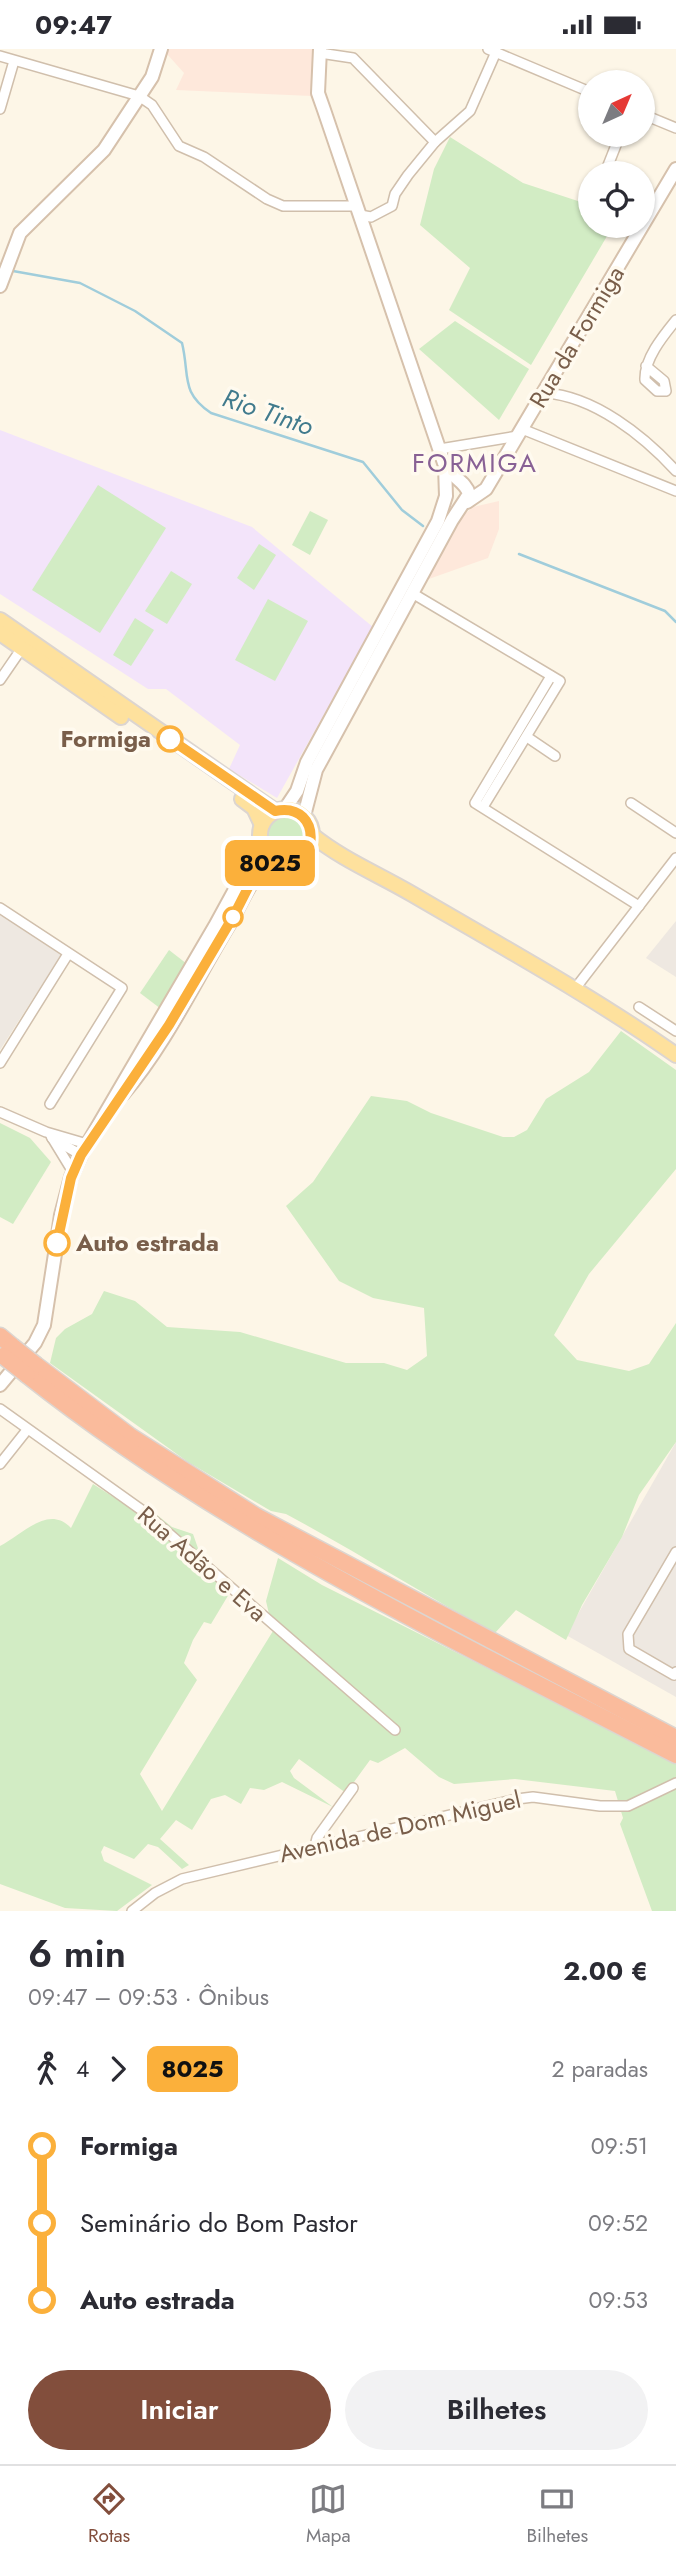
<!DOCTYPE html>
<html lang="pt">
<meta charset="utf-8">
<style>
:root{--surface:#fff;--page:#f2f2f3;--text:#2b2b33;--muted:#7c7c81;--line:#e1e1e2;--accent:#824e3c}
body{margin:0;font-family:Jost,sans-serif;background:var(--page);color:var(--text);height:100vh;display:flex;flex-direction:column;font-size:26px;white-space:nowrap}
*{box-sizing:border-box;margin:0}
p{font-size:23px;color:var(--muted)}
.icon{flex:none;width:38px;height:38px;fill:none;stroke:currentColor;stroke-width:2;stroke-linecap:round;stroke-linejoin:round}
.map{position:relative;height:1862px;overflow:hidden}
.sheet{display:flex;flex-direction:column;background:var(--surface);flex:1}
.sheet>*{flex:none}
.badge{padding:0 14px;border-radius:10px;font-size:24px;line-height:46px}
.needle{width:46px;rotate:44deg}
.fabs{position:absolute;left:578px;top:21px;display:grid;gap:14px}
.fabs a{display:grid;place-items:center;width:77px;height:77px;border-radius:50%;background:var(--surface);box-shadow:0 2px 5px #0004;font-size:35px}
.map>.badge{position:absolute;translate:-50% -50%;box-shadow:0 0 0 4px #fff}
.legs{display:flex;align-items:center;gap:10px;height:77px;padding:0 28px;font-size:23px}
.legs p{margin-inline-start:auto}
.summary{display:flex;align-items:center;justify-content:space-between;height:119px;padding:0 28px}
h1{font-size:38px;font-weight:600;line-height:52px}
.action{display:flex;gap:14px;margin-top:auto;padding:14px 28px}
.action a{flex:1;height:80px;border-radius:42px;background:var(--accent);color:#fff;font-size:28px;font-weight:600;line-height:80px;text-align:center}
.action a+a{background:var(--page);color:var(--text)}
ul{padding:0 28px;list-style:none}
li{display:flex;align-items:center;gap:24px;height:77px;font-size:26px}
li i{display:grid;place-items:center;width:10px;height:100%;margin:0 9px;background:currentColor}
li i::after{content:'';width:18px;height:18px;margin:-9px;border:5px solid;border-radius:50%;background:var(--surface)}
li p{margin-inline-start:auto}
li:first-child i{background:linear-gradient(#0000 50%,currentColor 0)}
li:last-child i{background:linear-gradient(currentColor 50%,#0000 0)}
.status{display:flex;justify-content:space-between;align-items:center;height:49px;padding:0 35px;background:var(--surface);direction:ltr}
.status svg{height:19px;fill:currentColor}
.menu{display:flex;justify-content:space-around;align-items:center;height:98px;border-top:2px solid var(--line);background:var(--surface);font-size:19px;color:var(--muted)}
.menu a{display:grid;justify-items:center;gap:4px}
.menu .active{color:var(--accent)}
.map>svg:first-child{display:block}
</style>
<div class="status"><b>09:47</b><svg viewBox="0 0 49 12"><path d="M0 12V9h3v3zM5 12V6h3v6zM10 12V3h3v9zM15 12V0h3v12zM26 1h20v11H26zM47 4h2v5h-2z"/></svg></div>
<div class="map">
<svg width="676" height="1862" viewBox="0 0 676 1862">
<rect width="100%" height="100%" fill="#fdf6e7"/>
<g fill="#fee8db">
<path d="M169,0h146l-3,47 -136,-6 8,-17 -17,-19z"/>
<path d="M499,452v28l-11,29 -62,22 34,-62 13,-11z"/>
</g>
<g fill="#eee8e1">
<path d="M0,865l61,41 -61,95z"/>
<path d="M676,872v56l-30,-19z"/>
<path d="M676,1393v255l-110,-62z"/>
</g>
<path fill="#f3e4fa" d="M0,381l252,97 121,100 -96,171 -48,-29 11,-24 -74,-56h-18l-148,-95z"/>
<g fill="#d2ecc4">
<path d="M450,88l73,46 67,22v21h23l-82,139 -82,-55 21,-42 -50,-43 14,-56z"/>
<path d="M455,272l74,48 -30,51 -80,-71z"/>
<path d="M98,436l68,43 -66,105 -68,-43z"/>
<path d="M310,462l18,9 -18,35 -18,-10z"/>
<path d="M259,495l17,11 -22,35 -17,-12z"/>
<path d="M171,522l21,13 -25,40 -22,-13z"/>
<path d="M268,550l40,22 -33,60 -40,-21z"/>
<path d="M135,569l19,12 -23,36 -18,-11z"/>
<circle cx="286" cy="785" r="18"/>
<path d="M169,901l18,14 -26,45 -21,-16z"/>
<path d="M621,982l55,39v99l-87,105 -35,61 23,25 52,11 20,-7 27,-41v119l-37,53 -17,42 -40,68 -16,35 -50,-30 -21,23c-71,-38 -138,-81 -209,-119l-15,-3 -83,-49 -138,-99 6,-25 9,-9 27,-15 12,-23 31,10 32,26 73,5 106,31h38l23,7 20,-14 -3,-48 -51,-10 -34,-17 -53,-75 27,-24 58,-86 36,5 24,12 72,24h11l13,-7 19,-31 43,-27z"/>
<path d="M0,1074l30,15 21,24 -38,62 -13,-7z"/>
<path d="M93,1435l50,32 3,-10 26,21 21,7 13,37 23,23 -18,30 -7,-2 -11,18 -9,23 13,17 -57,94 22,37 111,-180 -7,-30 12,-43 44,27 354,178v148h-24l-32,-87 3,-6 -8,-27 -100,-12 -61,5 -15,-7 -34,-29 -27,15 -8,-3 -24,33 -47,-34 -9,12 4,7 39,29 -51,-25 -18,8 -14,-2 -9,16 -16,-9 -14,4 -19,31 -16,-10 -16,19 29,26 -7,4 -24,-22 -10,-3 -14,15 -30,-13 -3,6 3,9 48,24 -35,26 -52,-3 -65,-24v-338c22,-11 48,-42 71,-18z"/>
</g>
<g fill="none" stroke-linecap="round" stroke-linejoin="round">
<g stroke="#a0cddb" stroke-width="2.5">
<path d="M13,222l67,12 55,28 47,32c8,33 -2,49 29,70l152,49 39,48 21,16"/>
<path d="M519,505l146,57 11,11"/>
</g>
<defs>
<g id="street">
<path d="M488,0l102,43"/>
<path d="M320,4l33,5 82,84"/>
<path d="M0,7l139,40 13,9 27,41 25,11 63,42 16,7h74"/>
<path d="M0,60l14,-48"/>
<path d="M642,65l34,14"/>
<path d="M605,124l15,-38"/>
<path d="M642,149l13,6"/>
<path d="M360,166l11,2 21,-11 3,-12 13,-19 27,-33 35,-31 26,-59"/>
<path d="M646,317l18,15 2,10h-9l-12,-11c-1,-21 18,-44 31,-60"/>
<path d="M545,344c49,3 99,43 131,78"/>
<path d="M522,380l154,62"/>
<path d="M440,400l78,-13"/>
<path d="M412,544l148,88 -77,126"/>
<path d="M551,627l-76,127 164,103"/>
<path d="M0,631l22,-32"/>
<path d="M527,688l28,19"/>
<path d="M631,754l45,30"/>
<path d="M0,859l122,80 -72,116"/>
<path d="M574,941l102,-132"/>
<path d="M639,958l37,24"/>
<path d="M0,1014l68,-109"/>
<path d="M0,1063l46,20 41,12"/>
<path d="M51,1087l22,36"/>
<path d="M52,1089l29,17"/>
<path d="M0,1360l143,102 252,219"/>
<path d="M0,1415l27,-34"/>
<path d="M676,1503l-48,82 1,15 45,26 2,-3"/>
<path d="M315,1797l2,-8 36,-50"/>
<path d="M132,1862l23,-18 27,-14 335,-80 16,-2 67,9h28l48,-23"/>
</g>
<g id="secondary">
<path d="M0,237l20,-53 84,-83 48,-73 9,-28"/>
<path d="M467,453l19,-13 190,-320"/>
<path d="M285,760l12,-18 10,-29 131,-241 8,-25 -1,-30"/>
<path d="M304,767l12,-46 136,-250 17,-26c-3,-13 -19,-17 -25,-31l-120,-353 -6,-17 2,-44"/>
<path d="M123,1045c42,-49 71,-111 104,-166 16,-26 22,-52 49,-69"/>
<path d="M0,1336l35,-42 9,-18 17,-110 10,-38 10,-22 134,-229 30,-55 15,-35"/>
</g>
<g id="primary">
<path d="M0,571l275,191"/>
<path d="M0,584l121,84"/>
<path d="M242,750l12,9 8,17"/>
<circle cx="286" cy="786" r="26"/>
<path d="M312,786c31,25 66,39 100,59 89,52 180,102 264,161"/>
</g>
<g id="highway">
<path d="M0,1287l12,10"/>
<path d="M36,1316l94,71 126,80 420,222"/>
<path d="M27,1326c197,156 427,265 649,380"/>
</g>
</defs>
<use href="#street" stroke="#d0bfac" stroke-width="12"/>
<use href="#secondary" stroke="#d6c1ac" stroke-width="16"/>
<use href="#primary" stroke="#dcd5d0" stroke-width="18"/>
<use href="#highway" stroke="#dcd5d0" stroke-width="19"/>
<use href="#street" stroke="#fff" stroke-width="9"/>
<use href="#secondary" stroke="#fff" stroke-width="12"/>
<use href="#primary" stroke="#fee19d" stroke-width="14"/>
<use href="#highway" stroke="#fabb9c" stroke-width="16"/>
<defs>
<g id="highway-bridge">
<path d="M12,1297l24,19"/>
<path d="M3,1307l24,19"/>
</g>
</defs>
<use href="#highway-bridge" stroke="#dcd5d0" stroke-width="19" stroke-linecap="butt"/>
<use href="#highway-bridge" stroke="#fabb9c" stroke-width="16"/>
</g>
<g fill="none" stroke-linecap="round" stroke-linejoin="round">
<defs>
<path id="line-1" d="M57,1194l14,-65 10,-23 88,-130 64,-108 20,-39 7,-9 16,-10h20l14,-14c4,-24 -11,-39 -35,-34l-105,-72"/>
</defs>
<use href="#line-1" stroke="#fff" stroke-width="16"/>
<use href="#line-1" stroke="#fbb03b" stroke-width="10"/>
</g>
<g fill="#fff" stroke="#fbb03b" stroke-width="3.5">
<circle cx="170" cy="690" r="12"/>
<circle cx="233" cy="868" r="9"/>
<circle cx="57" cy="1194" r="12"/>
</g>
<g text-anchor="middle" stroke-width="7" stroke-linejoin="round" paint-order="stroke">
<g font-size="24" fill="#795e4a" stroke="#fffaef">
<text transform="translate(577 288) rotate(-59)" y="8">Rua da Formiga</text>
<text transform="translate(202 1515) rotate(41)" y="8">Rua Adão e Eva</text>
<text transform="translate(400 1778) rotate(-13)" y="8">Avenida de Dom Miguel</text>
</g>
<g font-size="24" font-weight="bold" fill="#795e4a" stroke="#fffaef" text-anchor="end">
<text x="151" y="698">Formiga</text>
<text x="76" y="1202" text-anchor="start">Auto estrada</text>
</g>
<g font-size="26" font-style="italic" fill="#417b8d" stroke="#fffaef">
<text transform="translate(268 363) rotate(19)" y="9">Rio Tinto</text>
</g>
<g font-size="26" letter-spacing="2" fill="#886195" stroke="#fffaef">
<text x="475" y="423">FORMIGA</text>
</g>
</g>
</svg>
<div class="fabs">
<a><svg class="needle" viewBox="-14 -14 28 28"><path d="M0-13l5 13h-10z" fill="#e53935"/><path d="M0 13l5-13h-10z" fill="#7c7c81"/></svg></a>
<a><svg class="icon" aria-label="locate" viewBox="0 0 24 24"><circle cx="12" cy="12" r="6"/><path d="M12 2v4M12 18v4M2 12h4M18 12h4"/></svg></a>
</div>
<b class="badge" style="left:270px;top:814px;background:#fbb03b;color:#111">8025</b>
</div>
<section class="sheet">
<div class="summary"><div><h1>6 min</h1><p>09:47 – 09:53 · Ônibus</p></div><b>2.00 €</b></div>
<div class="legs"><svg class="icon" aria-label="walk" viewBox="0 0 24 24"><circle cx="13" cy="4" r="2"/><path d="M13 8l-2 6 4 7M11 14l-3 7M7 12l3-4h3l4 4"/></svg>4<svg class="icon" aria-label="forward" viewBox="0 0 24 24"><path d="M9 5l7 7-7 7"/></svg><b class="badge" style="background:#fbb03b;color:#111">8025</b><p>2 paradas</p></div>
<ul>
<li><i style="color:#fbb03b"></i><b>Formiga</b><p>09:51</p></li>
<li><i style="color:#fbb03b"></i><span>Seminário do Bom Pastor</span><p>09:52</p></li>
<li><i style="color:#fbb03b"></i><b>Auto estrada</b><p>09:53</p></li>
</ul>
<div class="action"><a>Iniciar</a><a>Bilhetes</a></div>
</section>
<nav class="menu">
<a class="active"><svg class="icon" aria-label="directions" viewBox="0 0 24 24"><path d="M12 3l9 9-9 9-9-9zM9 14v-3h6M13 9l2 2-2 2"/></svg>Rotas</a>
<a><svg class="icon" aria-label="map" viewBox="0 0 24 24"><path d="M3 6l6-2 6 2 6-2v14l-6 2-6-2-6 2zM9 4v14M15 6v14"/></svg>Mapa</a>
<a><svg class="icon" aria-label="tickets" viewBox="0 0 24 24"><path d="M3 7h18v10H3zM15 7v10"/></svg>Bilhetes</a>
</nav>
